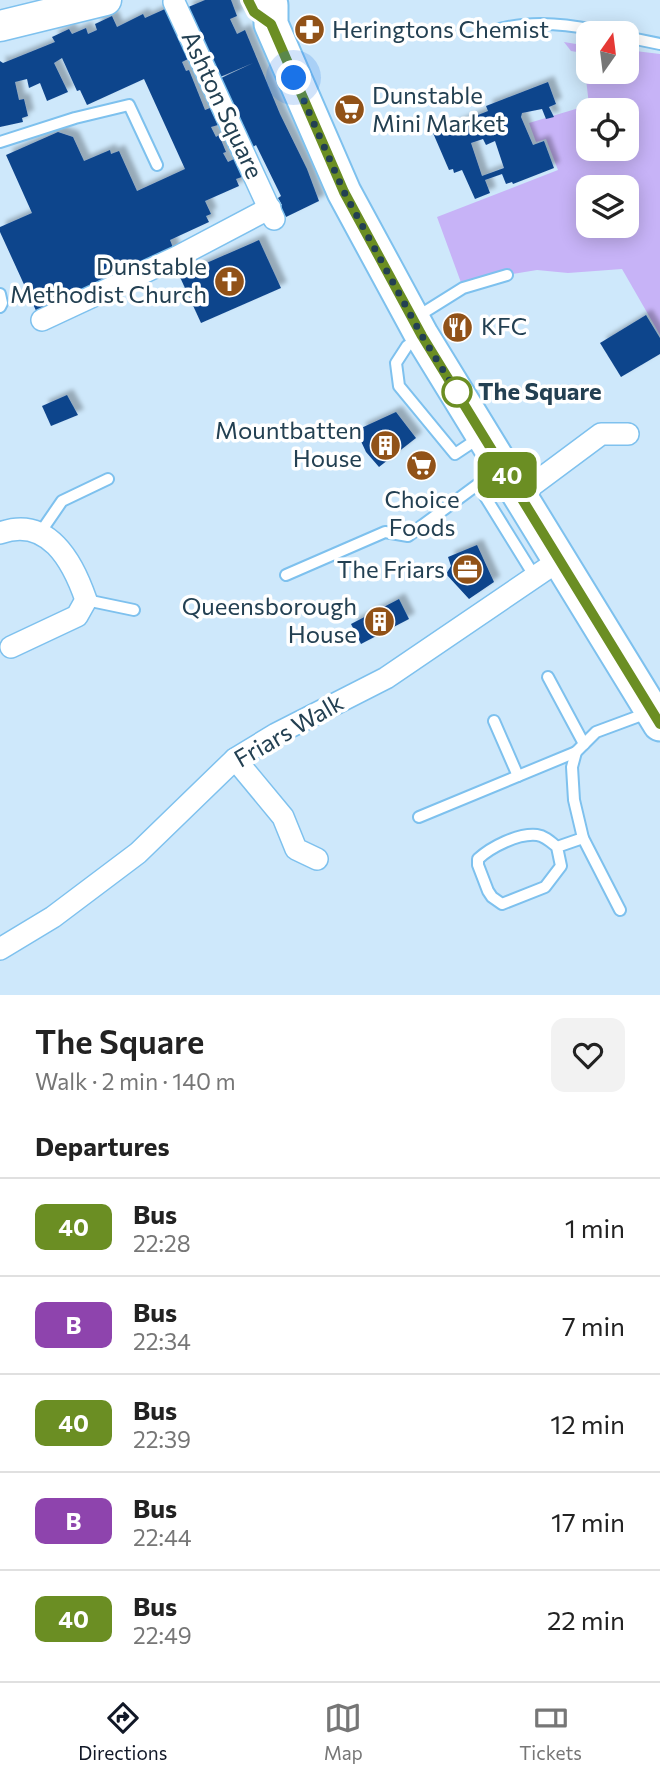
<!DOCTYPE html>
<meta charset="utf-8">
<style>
:root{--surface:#fff;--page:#f2f2f2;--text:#222;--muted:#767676;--line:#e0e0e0;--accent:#111827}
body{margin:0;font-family:Commissioner,sans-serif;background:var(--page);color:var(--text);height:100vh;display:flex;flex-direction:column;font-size:26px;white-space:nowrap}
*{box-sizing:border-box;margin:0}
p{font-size:23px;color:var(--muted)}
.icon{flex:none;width:38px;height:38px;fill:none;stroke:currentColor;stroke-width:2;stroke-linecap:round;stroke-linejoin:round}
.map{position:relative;height:995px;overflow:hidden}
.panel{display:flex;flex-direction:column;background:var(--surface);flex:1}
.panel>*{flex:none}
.badge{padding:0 14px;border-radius:10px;font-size:24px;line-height:46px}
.needle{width:46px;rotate:14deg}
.fabs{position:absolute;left:576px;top:21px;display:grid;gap:14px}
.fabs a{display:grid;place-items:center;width:63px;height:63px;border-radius:14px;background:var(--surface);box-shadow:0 4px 18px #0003;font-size:35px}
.you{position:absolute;width:35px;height:35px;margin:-18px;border:5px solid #fff;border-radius:50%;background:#1a73e8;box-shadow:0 0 0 10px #1a73e833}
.map>.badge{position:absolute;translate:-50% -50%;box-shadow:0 0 0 4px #fff}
h2{padding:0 35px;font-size:26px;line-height:63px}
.round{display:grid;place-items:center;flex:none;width:74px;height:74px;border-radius:14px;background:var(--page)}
.summary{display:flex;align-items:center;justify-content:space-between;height:119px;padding:0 35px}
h1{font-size:33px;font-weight:600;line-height:52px}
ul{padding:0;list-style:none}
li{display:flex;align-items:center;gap:21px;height:98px;padding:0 35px;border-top:2px solid var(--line)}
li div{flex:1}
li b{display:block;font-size:26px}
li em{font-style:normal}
li .badge{min-width:77px;font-weight:700;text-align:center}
.tabs{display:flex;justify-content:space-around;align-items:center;height:98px;border-top:2px solid var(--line);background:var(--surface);font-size:19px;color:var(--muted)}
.tabs a{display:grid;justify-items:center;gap:4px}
.tabs .on{color:var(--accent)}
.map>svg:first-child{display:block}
</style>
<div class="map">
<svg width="660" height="995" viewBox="0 0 660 995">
<defs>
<filter id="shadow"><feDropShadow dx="6" dy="-6" stdDeviation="2" flood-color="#0004"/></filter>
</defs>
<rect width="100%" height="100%" fill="#cee8fb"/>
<path fill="#c7b3f7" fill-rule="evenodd" d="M564,42l24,4v26h38l1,-22 33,4v281l-38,-66 -54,4 -31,-3 -30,5 -44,13 -26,-71 121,-47 -12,-31 -10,3 -7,-19 60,-18 -6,-52 -12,-2zM588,110h38v39h-38zM588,187h38v39h-38z"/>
<g fill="#11458c" fill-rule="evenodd" filter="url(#shadow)">
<path d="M205,0h26l6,16 -7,3 7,15 8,-4 35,84 27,55 12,32 -33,16 -6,-11 2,-1 -4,-7 3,-2 -25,-51 -3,2 -8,-18 -3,1 -25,-50 36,-17 -35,15 -32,-70z"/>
<path d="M165,9l23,50 -6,3 4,9 3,-1 16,40 5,-2 8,17 -7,2 5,10 3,-2 7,17 -3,1 5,9 6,-3 8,18 -6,2 3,7 -34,15 6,13 -5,2 3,6 -39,18 5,13 -137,62 -38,-83v-5l32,-14 -26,-58 52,-23 15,5 11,24 26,-11 1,4 8,-3 18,40 48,-22 -41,-90 -57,26 -7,-15 -3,1 -15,-33 -8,5 14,29 -21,9 -7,-18 -11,5 -2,-9 -12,3 4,18 5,-1 4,17 -6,2 1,4 -23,5v-66l3,2 52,-21 -3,-5 17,-8 3,5 14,-6 2,6 9,-4 -2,-6 17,-8 5,11 26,-13 2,4z"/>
<path d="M548,82l8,22 -7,3 5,10 -8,2 -4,-10 -20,4 -1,4 12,28 11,-4 10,27 -41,16 -1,-2 -6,2 -4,-10 -17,6 5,13 -15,6 -13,-29 -8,3 -1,-4 -4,1 -16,-37 55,-22 -2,-5zM483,139l3,6 9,-4 9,27 -22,8 -11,-33z"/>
<path d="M259,240l22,48 -80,35 -22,-48z"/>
<path d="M646,315l14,23v16l-39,23 -21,-34z"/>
<path d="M67,395l11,20 -27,11 -9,-20z"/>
<path d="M396,412l20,26 -37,29 -13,-15 -7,-15 4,-2 -4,-6z"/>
<path d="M477,545l17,37 -25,17 -23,-25 5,-8 -3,-9z"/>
<path d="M399,599l10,20 -48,25 -10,-20z"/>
</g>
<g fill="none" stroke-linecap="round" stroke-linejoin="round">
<defs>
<g id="lane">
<path d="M496,30c37,-11 78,-5 115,3"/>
<path d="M626,37l34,7"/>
<path d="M0,142l75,-24 54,-13 28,60"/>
<path d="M0,294l2,9 -2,4"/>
<path d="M415,318l48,-30 44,-13"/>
<path d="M420,338l-13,8 -11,17 3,23 56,68 24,-16"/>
<path d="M478,485l57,92"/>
<path d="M40,533l22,-32 46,-22"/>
<path d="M286,575l99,-43 23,4 92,-68"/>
<path d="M86,600l48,10"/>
<path d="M548,677l36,67"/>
<path d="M494,721l24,55"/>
<path d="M419,817l157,-65"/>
<path d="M557,847l4,19 -16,21 -43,17 -10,-7 -4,-6 -10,-26v-6c13,-12 40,-26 59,-24 8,1 14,7 20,12l26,-9"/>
<path d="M620,910l-37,-72 -9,-38 -2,-33 4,-15 20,-20 54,-20"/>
</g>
<g id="street">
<path d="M174,2l100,217"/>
<path d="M42,320l135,-63 93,-49"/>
<path d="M519,495l82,-61h27"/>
<path d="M0,533c48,-18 73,29 86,67l-9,16 -66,31"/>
<path d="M235,759l48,58 13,32 21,10"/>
<path d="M0,949l53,-32 85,-64 97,-94 41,-25 110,-56 175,-119"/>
</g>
<path id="secondary" d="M0,26l106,-26"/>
<path id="primary" d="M269,0l2,5v19l73,168 78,144 238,388"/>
</defs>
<use href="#lane" stroke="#7ec1ee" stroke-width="14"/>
<use href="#street" stroke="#7ec1ee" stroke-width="24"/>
<use href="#secondary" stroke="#7ec1ee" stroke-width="33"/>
<use href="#primary" stroke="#7ec1ee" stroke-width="37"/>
<use href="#lane" stroke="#fff" stroke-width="10"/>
<use href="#street" stroke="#fff" stroke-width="21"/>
<use href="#secondary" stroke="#fff" stroke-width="30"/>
<use href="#primary" stroke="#fff" stroke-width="33"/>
</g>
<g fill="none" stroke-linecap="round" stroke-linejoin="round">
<defs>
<path id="line" d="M248,0l6,12 17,12 73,168 78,144 238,388"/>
</defs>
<use href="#line" stroke="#fff" stroke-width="16"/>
<use href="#line" stroke="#6b8e23" stroke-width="10"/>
<path stroke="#234052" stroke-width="7" stroke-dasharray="0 12.6" d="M294,78l50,114 78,144 37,60 -2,-4"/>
</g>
<defs>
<symbol id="pharmacy-disc" viewBox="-11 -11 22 22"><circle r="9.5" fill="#915218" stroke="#fff"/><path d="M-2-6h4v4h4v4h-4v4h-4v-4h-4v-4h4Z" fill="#fff"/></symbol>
<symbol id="supermarket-disc" viewBox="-11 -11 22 22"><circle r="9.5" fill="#915218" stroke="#fff"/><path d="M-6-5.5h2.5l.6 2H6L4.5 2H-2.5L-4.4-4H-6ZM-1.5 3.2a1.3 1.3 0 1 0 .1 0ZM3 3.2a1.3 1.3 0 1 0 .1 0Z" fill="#fff"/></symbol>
<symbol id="church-disc" viewBox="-11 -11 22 22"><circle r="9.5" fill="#915218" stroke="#fff"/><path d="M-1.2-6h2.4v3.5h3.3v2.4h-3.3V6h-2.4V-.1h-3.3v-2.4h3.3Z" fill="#fff"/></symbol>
<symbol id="restaurant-disc" viewBox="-11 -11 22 22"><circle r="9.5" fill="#915218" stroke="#fff"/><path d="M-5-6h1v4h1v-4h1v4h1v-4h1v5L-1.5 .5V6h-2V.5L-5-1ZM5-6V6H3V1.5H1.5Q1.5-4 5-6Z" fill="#fff"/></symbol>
<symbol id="building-disc" viewBox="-11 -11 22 22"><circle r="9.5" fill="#915218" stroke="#fff"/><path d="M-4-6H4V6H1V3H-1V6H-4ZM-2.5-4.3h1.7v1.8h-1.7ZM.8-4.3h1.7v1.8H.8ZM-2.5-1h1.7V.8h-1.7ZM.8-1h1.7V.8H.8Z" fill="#fff"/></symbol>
<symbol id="office-disc" viewBox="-11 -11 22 22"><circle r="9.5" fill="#915218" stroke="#fff"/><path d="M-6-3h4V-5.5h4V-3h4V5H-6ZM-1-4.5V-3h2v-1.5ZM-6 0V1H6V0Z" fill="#fff"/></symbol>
</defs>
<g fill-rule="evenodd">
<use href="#pharmacy-disc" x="292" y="12" width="35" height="35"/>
<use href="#supermarket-disc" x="332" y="92" width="35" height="35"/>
<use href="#church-disc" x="212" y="264" width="35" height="35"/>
<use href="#restaurant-disc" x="440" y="310" width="35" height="35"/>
<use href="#building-disc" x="368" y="428" width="35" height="35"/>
<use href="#supermarket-disc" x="404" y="448" width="35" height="35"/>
<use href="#office-disc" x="450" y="552" width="35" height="35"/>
<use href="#building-disc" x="362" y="604" width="35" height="35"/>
</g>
<circle fill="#fff" stroke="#6b8e23" stroke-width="3.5" cx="457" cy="392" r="14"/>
<g text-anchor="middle" stroke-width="7" stroke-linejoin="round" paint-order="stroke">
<g font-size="24" fill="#234052" stroke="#fff" text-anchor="end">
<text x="332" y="38" text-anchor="start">Heringtons Chemist</text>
<text x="372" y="104" text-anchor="start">Dunstable<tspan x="372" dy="28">Mini Market</tspan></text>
<text x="207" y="275">Dunstable<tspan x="207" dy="28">Methodist Church</tspan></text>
<text x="481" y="335" text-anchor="start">KFC</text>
<text x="362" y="439">Mountbatten<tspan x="362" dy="28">House</tspan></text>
<text x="422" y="508" text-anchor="middle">Choice<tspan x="422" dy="28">Foods</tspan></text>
<text x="445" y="578">The Friars</text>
<text x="357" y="615">Queensborough<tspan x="357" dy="28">House</tspan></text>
</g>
<g font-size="24" fill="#234052" stroke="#fff">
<text transform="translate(222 105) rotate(65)" y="8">Ashton Square</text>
<text transform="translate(289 731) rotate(-30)" y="8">Friars Walk</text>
</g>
<g font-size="24" font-weight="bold" fill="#234052" stroke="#fff" text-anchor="start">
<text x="478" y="400">The Square</text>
</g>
</g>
</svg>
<div class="fabs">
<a><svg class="needle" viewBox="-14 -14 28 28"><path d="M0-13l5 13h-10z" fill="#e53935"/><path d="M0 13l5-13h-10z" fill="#767676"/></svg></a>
<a><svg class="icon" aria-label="locate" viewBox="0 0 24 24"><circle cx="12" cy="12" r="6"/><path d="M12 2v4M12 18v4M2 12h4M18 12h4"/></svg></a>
<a><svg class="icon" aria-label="layers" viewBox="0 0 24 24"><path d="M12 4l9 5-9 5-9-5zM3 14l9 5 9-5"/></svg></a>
</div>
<div class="you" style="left:294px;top:78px"></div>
<b class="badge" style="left:507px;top:475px;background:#6b8e23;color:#fff">40</b>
</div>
<section class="panel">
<div class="summary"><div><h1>The Square</h1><p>Walk · 2 min · 140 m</p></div><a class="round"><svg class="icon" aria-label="heart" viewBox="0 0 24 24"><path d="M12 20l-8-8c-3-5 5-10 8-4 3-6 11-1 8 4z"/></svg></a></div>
<h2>Departures</h2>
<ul>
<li><span class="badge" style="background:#6b8e23;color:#fff">40</span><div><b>Bus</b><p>22:28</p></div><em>1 min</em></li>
<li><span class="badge" style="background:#8e44ad;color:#fff">B</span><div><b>Bus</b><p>22:34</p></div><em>7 min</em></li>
<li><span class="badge" style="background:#6b8e23;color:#fff">40</span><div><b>Bus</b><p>22:39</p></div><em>12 min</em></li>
<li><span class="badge" style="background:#8e44ad;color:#fff">B</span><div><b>Bus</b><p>22:44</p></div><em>17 min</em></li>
<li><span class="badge" style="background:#6b8e23;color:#fff">40</span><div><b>Bus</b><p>22:49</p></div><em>22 min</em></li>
</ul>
</section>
<nav class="tabs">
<a class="on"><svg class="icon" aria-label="directions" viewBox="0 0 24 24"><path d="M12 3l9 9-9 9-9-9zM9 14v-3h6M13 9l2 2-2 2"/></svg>Directions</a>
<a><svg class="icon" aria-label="map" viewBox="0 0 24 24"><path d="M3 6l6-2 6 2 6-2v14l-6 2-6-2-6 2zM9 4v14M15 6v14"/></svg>Map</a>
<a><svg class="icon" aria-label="tickets" viewBox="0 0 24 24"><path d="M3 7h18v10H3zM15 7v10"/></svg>Tickets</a>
</nav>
